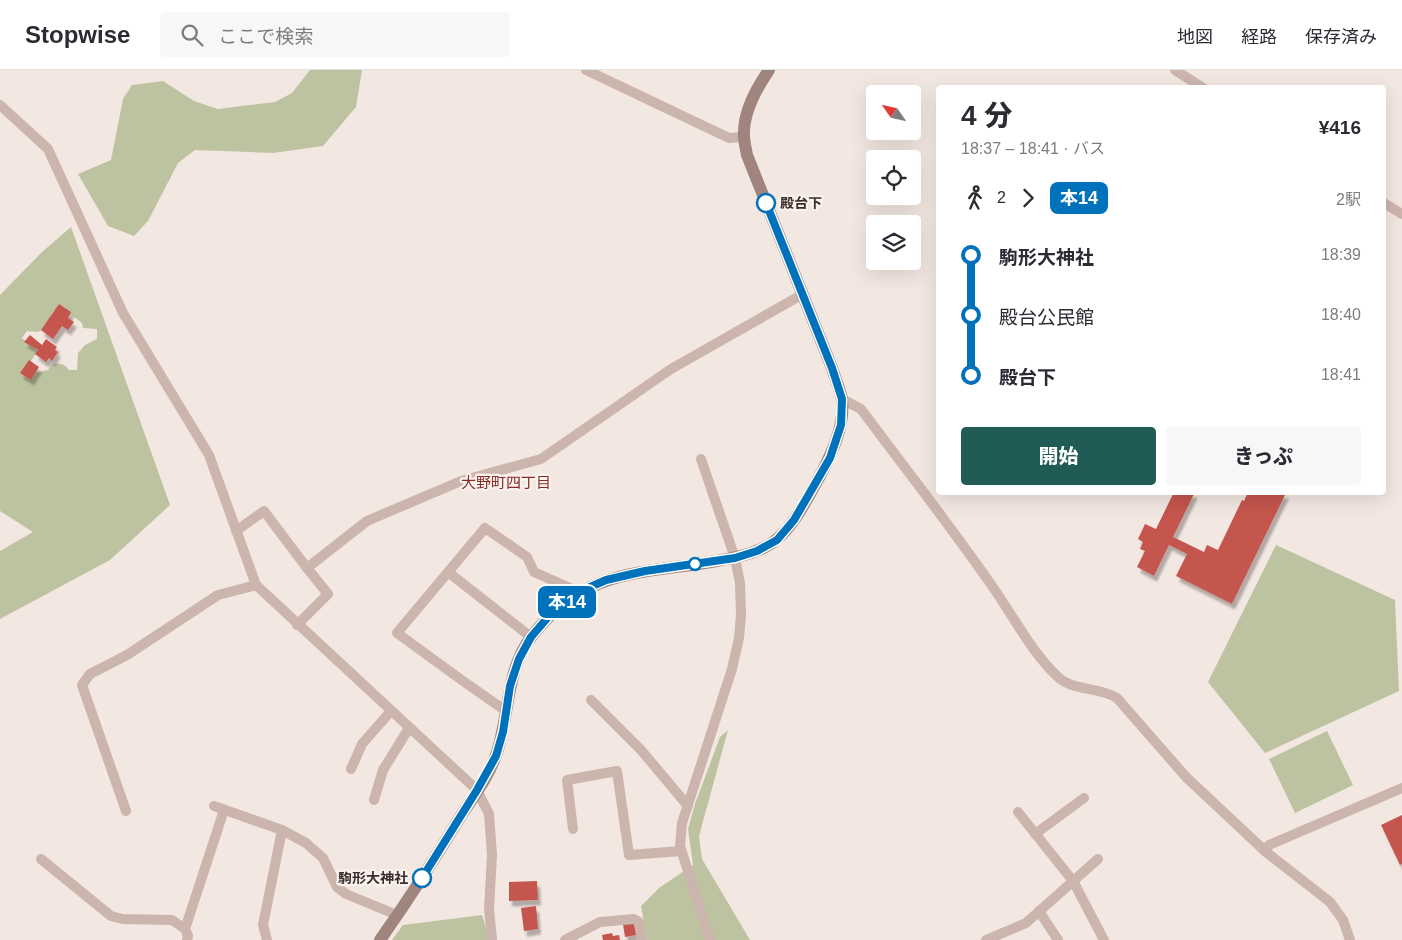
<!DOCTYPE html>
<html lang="ja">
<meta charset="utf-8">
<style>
:root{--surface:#fff;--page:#f7f7f7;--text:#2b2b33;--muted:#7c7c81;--line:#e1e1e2;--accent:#205c55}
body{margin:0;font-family:Arial,"Noto Sans JP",sans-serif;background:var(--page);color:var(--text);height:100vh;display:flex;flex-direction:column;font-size:19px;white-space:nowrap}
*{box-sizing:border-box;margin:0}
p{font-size:16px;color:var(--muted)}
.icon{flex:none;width:28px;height:28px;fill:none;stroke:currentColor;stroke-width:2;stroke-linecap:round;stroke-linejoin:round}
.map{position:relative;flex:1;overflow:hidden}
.details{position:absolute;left:936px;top:15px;width:450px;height:410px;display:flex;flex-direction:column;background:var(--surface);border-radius:5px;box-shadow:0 5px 20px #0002}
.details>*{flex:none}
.badge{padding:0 10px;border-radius:8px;font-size:18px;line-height:32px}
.needle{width:32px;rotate:304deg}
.controls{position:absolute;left:866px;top:15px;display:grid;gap:10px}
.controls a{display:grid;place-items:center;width:55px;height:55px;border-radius:5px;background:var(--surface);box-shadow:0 5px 20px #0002;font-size:25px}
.map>.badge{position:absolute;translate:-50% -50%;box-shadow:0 0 0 2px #fff}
.legs{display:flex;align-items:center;gap:8px;height:55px;padding:0 25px;font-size:16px}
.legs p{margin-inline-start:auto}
.head{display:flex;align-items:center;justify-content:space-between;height:85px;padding:0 25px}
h1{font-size:28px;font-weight:800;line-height:38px}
.cta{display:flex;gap:10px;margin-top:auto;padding:10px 25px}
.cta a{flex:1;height:58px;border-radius:5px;background:var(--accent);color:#fff;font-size:20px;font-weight:800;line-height:58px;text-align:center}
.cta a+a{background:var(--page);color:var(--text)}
ul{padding:0 25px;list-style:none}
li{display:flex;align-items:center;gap:18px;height:60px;font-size:19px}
li i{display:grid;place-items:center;width:8px;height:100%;margin:0 6px;background:currentColor}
li i::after{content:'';width:12px;height:12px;margin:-6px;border:4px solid;border-radius:50%;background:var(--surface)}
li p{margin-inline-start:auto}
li:first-child i{background:linear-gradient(#0000 50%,currentColor 0)}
li:last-child i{background:linear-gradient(currentColor 50%,#0000 0)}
header{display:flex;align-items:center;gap:30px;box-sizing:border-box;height:70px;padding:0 25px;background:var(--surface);border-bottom:1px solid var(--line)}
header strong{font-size:24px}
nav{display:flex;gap:28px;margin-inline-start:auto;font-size:18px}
.search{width:350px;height:45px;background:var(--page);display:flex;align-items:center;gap:12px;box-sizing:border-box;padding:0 18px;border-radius:5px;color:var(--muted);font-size:19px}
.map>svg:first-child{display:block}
</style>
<header>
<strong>Stopwise</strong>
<div class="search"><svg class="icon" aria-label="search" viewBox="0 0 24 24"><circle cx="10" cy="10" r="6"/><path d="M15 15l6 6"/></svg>ここで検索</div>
<nav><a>地図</a><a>経路</a><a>保存済み</a></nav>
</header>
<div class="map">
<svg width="1402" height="870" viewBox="0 0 1402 870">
<defs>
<filter id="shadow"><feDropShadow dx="3" dy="5.5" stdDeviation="1" flood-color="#0004"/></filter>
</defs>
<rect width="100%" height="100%" fill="#f3e7e1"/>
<g fill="#bdc3a0" fill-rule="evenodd">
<path d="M310,0h52l-6,37 -33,39 -50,7 -78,-3 -17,13 -30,58 -14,15 -26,-10 -30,-52 33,-14 12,-61 9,-14 31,-4 31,20 24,8 57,-7 17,-9z"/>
<path d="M71,157l99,278 -60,55 -110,59v-68l33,-19 -33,-21v-216l42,-43zM57,239c5,0 21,10 25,14l1,5 14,1v10l-12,6 -7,8 -1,17h-8c-5,-7 -9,-7 -17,-6l-4,6 -13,3 -6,5 -6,-6 15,-21 -16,-13 5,-7 10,1 8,-3 8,-17z"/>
<path d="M1276,475l119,55 4,91 -134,62 -57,-71z"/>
<path d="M728,660l-29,106 3,23 48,81h-103l-6,-34 18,-18 34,-23 -5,-36 7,-25 25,-67z"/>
<path d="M1327,661l26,54 -58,28 -26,-54z"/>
<path d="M482,845l8,25h-98l11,-15z"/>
</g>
<g fill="#c4564e" filter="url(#shadow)">
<path d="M59,234l12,8 -3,6 6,4 -6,8 -6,-4 -9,13 -12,-9z"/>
<path d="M30,265l12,10 4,-6 11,8 -2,3 3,2 -6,9 -3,-3 -3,4 -11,-8 3,-4 -14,-8z"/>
<path d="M29,290l10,7 -8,13 -11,-7z"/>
<path d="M1174,422h21l-22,45 31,15 3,-7 11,5 24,-50 2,1 4,-9 38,1 -54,111 -56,-28 11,-22 -18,-9 -15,31 -17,-9 8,-16 -5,-2 3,-7 -5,-3 7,-15 11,5z"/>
<path d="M1402,745v49l-2,1 -19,-40z"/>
<path d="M537,811l1,19 -29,1v-19z"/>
<path d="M536,836l2,23 -14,2 -3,-23z"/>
<path d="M634,853l2,12 -11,2 -2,-13z"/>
<path d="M612,863l1,3 6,-1 1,5h-17l-1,-5z"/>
</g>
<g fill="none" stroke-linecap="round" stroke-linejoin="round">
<g stroke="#ccb5ac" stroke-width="10">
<path d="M586,0l143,68 15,-1"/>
<path d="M1175,0l28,18"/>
<path d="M0,35l48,44 75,164 86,142 47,130 221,205 12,24 3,41 -3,54 3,31"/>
<path d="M1384,133l18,11"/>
<path d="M842,329l19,10c43,58 88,115 129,174 21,29 41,69 67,93 16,16 41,10 60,22l69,79 80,75 64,50 13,18 7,20"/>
<path d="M701,389l34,99 5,25 1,32 -2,23 -7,31 -50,154 -2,23 30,94"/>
<path d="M236,461l28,-20 43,57"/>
<path d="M448,502l83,65"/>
<path d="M297,555l31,-31 -21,-26 60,-47 94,-40 80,-22 130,-90 132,-75"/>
<path d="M591,630l50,50 47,56"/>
<path d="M506,641l-43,-30 -66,-48 88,-105 42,29 7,15 45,20"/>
<path d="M351,699l11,-25 29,-33"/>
<path d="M374,730l9,-30 26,-42"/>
<path d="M214,736l68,24 24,13 17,15 14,29 9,7 51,21"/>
<path d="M126,741l-44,-126 8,-11 37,-19 91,-60 38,-10"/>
<path d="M1018,742l55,69 31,59"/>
<path d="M573,759l-6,-49 50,-9 12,84 52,-4"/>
<path d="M1035,764l49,-36"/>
<path d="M1266,782l3,-7 133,-57"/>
<path d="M41,789l70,57 12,3 49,1 13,9"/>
<path d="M1039,841l19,29"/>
<path d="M187,870l1,-4 -3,-7 39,-119"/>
<path d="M267,870l-4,-15 19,-95"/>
<path d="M565,870l35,-18 34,-3 5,3 3,18"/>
<path d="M986,870l40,-17 72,-64"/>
</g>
<path stroke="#a0847e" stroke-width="12" d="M380,870c29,-41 56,-83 82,-126 12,-18 27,-38 34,-59 14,-39 9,-85 36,-119 52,-68 110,-62 185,-75 20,-4 44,-8 60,-22 19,-16 31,-42 43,-63 12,-23 25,-50 22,-77 -2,-10 -7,-21 -10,-31l-85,-213c-1,-6 -3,-13 -3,-19 -1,-24 12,-47 25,-66"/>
</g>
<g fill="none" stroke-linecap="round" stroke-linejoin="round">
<defs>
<path id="line-1" d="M422,808l55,-88 19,-34 7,-24 7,-46 9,-27 12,-22 18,-21 30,-24 27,-12 39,-9 90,-13 22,-7 20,-11 17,-20 36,-62 11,-33 1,-26 -10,-31 -66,-165"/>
</defs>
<use href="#line-1" stroke="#fff" stroke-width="11"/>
<use href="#line-1" stroke="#0072bc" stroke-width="8"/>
</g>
<g fill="#fff" stroke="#0072bc" stroke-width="2.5">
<circle cx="766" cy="133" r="9"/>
<circle cx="695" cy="494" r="6"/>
<circle cx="422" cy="808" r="9"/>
</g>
<g text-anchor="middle" stroke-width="4.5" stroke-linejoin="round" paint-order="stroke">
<g font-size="14" font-weight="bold" fill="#3a2d2b" stroke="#faf2ee" text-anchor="start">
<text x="780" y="138">殿台下</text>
<text x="408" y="813" text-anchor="end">駒形大神社</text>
</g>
<g font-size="15" fill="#892b25" stroke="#faf2ee">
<text x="506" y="418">大野町四丁目</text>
</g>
</g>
</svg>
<div class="controls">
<a><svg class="needle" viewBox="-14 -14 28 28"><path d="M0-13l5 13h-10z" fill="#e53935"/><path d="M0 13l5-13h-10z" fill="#7c7c81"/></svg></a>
<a><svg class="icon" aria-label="locate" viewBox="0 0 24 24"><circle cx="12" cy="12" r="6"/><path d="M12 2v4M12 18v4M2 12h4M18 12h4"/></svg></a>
<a><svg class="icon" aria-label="layers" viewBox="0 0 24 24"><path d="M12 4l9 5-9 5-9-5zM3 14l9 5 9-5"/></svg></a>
</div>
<b class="badge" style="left:567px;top:532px;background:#0072bc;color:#fff">本14</b>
<section class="details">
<div class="head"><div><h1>4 分</h1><p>18:37 – 18:41 · バス</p></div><b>¥416</b></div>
<div class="legs"><svg class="icon" aria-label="walk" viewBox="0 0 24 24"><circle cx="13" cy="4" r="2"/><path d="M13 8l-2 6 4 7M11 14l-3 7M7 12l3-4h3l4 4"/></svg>2<svg class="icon" aria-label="forward" viewBox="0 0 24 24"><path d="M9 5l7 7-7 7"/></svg><b class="badge" style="background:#0072bc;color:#fff">本14</b><p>2駅</p></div>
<ul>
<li><i style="color:#0072bc"></i><b>駒形大神社</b><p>18:39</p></li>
<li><i style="color:#0072bc"></i><span>殿台公民館</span><p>18:40</p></li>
<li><i style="color:#0072bc"></i><b>殿台下</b><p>18:41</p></li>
</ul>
<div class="cta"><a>開始</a><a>きっぷ</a></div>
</section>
</div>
